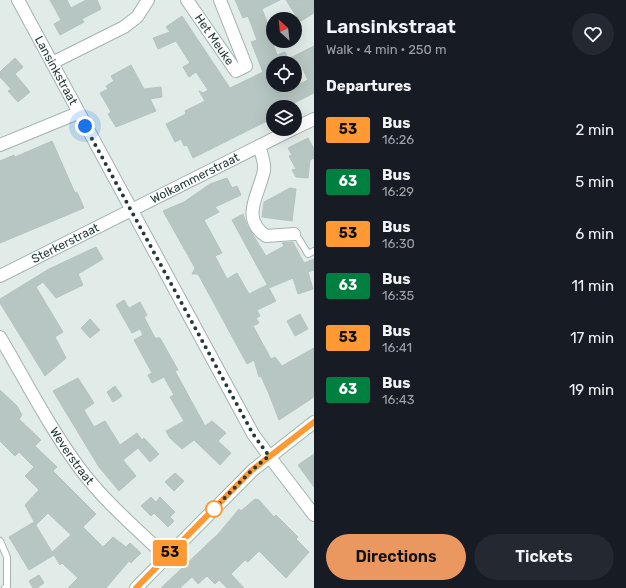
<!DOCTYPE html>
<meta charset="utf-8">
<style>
:root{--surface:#171b24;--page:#242831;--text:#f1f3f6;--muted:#9ea1a6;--accent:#ea9860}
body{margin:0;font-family:Rubik,sans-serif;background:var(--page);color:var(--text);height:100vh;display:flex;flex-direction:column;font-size:15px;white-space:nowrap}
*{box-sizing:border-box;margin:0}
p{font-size:13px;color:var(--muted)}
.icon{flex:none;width:22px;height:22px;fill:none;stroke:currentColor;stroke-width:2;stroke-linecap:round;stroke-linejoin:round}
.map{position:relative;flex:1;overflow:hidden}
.details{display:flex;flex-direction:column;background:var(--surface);width:312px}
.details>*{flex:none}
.badge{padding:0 8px;border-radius:3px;font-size:14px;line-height:26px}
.needle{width:26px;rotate:333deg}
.controls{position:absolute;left:266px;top:12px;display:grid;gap:8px}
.controls a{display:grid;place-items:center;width:36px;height:36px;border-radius:50%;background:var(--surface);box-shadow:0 4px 16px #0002;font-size:20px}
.you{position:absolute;width:20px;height:20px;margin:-10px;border:3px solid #fff;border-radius:50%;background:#1a73e8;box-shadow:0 0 0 6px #1a73e833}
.map>.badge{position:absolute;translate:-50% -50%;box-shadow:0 0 0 2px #fff}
h2{padding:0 12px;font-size:15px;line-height:36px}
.round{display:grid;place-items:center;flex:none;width:42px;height:42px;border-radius:21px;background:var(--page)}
.summary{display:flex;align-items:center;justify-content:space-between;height:68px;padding:0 12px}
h1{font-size:19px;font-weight:600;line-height:30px}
.primary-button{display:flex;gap:8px;margin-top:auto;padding:8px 12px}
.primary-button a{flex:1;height:46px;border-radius:24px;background:var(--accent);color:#111;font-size:16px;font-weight:600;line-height:46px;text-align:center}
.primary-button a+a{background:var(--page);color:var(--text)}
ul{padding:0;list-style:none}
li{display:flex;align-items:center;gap:12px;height:52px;padding:0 12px}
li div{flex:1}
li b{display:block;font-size:15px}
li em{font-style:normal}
li .badge{min-width:44px;font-weight:700;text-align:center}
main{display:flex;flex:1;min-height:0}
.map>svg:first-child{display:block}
</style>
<main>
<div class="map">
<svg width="314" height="588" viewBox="0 0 314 588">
<rect width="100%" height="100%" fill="#e1ebe8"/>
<g fill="#b7c6c2" stroke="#b4c4c0" fill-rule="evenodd">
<path d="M50,0h17l4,8 15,-8h11l4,9 -19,10 2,3 -24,13 -6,-11 7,-4z"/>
<path d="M235,0h45l-18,9 10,26h-2l7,20 8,-3 3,7 26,-13v47l-28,14h-13v7l-8,4 2,3 -74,37 -6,-13 -3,1 -3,-7 -6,3 -9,-18 20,-10 -1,-3 20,-10 -6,-10 4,2 5,-3 -12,-18 -7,5 -6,-10 7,-4 -14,-22 -18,8 -5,-11 17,-6 -4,-5 16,-11 48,72 33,-16 -12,-30 6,-2 -9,-24 -5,2zM273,63h27l8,17 -11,5h-24z"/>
<path d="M286,0h28v13l-13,8 -3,-2z"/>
<path d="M15,58l8,9 -8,7 15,18 -12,10 -10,-11 3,-2 -11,-12v-5l3,-3z"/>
<path d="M131,65l13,24 17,-2 1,10 -12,2 6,12 -40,16 -8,-13 3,-2 -11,-19 8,-4 -2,-3 8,-5 -3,-5z"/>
<path d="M308,138l6,11v9l-4,2 -2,18 -12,-1 -4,-7 4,-1 -7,-13 3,-1 -4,-7z"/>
<path d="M52,141l23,52 2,-1 7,16 -84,35v-82l14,-6 1,2z"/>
<path d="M227,178l5,10 5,-2 4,9 -26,12 4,5 -15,8 18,33 -7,3 12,23 10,-6 12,21 18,-9 9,16 -19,9 3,6 -4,2 3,5 -6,3 18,33 4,-2 7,9 32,-18v49l-35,23 -10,-26 -8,-18 -2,1 -5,-17 -7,4 -49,-90h-6l3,-6 -32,-57 21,-9 26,-18z"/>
<path d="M290,188l6,1 -4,32 -30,-4 2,-15z"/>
<path d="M243,214l4,11 19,31 18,-10 -2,-3 11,-1 11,21 10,-4v11l-6,2 5,17 -15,5 -5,-16 -24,10 -37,-68z"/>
<path d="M96,247l7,12 -25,15 5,11 -27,13 -13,-16 -7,5 27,45 -8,5 11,21 -21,18 -45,-73v-4l49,-30z"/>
<path d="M124,300l5,8 11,-6 7,13 -3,2 11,21h5l13,23 5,9 -3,1 30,55 7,-5 14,12 -8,8 13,12 -11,12 -26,-25 -12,9 -12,-11 -4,-7 18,-10 -14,-24 4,-2 -10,-18 -12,6 -4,-8 4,-2 -18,-33 9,-5 -3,-6 -8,4 -16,-28z"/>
<path d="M300,314l8,15 -13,7 -8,-15z"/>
<path d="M90,319l10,11 -10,8 -9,-10z"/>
<path d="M78,378l16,25 -10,7 10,17 11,-6 15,24 17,-12 5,7 2,-2 15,16 -9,8 -12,-14 -15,12 13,16 -17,15 -20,-24 -46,-76z"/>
<path d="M115,386l7,10 -9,6 -6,-10z"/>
<path d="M0,390l17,16 5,9 -3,4 22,21 -6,6 22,21 -4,4 43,43 -13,13 20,20 10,-10 13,10 4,-4 11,10 -10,10 -2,-2 -23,27h-38l10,-10 -16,-15 -2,2 -6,-10 -25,15 -20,-33 25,-15 18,30 19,-17 -23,-22 -12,12 -11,-20 14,-15 -14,-14 9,-9 -15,-15 -4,4 -15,-15z"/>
<path d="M314,454v33l-16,-22z"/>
<path d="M175,473l9,8 -10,10 -9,-9z"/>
<path d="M151,497l5,5 4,-5 15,15 -5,5 4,4 -6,6 -14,-14 -3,3 -10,-10z"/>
<path d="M255,499l4,1 15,17 2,-2 22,22 -2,2 13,13 -23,26 -27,-27 -11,11 -3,-2 -14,14 13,14h-17l-8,-8 -4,4 -8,-8 -9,8 -6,-7 -12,11h-19l58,-55 20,-24 2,2z"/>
<path d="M39,575l5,8 -7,5h-4l-4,-7z"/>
</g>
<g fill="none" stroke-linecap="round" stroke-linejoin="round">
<defs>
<g id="service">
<path d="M294,234l5,5 9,15 6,-3"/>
<path d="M0,541l7,16v30l-2,1"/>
</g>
<g id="minor">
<path id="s1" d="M187,0l49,71 10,-5 -26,-66"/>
<path d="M52,63l72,-36 13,-10 11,-17"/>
<path d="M295,128l19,-9"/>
<path d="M0,145l78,-32"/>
<path d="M259,146c2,7 6,16 5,24 -4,23 -25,48 2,66l28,-2"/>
<path id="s2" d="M0,276l293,-147"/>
<path id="s3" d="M0,337c26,44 50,92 81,133 24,32 56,59 85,87"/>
<path d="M269,456l45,59"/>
</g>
<g id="tertiary">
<path id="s4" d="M18,0l235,434 16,22"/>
</g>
<path id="secondary" d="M136,588l117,-118 61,-48"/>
</defs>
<use href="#service" stroke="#a4b3b0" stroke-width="8"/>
<use href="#minor" stroke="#a4b3b0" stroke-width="14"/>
<use href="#tertiary" stroke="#a4b3b0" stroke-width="14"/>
<use href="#secondary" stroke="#a1b6b2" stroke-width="14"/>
<use href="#service" stroke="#fff" stroke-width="6"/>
<use href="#minor" stroke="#fff" stroke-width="12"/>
<use href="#tertiary" stroke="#fff" stroke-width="12"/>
<use href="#secondary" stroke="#fff" stroke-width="12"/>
</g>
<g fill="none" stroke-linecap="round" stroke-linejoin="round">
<defs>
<path id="line" d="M136,588l116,-118 62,-48"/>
</defs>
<use href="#line" stroke="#fff" stroke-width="9"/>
<use href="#line" stroke="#f93" stroke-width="6"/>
<path stroke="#233b38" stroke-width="4" stroke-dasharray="0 7.2" d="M85,126l168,308 16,22 -17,14 -43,44 5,-5"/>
</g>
<circle fill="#fff" stroke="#f93" stroke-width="2" cx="214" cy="509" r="8"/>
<g text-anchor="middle" stroke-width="3.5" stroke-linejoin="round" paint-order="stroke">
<g font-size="12" fill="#233b38" stroke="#f2f8f6">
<text dy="4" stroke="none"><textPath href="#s1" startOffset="48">Het Meuke</textPath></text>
<text dy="4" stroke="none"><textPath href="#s4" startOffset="80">Lansinkstraat</textPath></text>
<text dy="4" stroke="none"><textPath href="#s2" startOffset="218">Wolkammerstraat</textPath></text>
<text dy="4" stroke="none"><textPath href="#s2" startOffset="73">Sterkerstraat</textPath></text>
<text dy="4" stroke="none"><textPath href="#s3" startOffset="139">Weverstraat</textPath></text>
</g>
</g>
</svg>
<div class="controls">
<a><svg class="needle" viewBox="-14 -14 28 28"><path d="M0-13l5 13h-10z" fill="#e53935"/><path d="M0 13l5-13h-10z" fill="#9ea1a6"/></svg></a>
<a><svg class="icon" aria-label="locate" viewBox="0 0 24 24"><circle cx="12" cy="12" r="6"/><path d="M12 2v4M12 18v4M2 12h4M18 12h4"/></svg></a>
<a><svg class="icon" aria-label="layers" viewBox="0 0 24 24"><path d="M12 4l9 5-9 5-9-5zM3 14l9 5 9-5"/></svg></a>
</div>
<div class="you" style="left:85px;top:126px"></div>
<b class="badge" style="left:170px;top:553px;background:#f93;color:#111">53</b>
</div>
<section class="details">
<div class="summary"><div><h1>Lansinkstraat</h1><p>Walk · 4 min · 250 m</p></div><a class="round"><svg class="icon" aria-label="heart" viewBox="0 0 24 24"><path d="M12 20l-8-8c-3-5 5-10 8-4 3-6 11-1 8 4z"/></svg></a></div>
<h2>Departures</h2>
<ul>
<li><span class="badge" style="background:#f93;color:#111">53</span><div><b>Bus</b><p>16:26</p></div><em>2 min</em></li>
<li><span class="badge" style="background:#008040;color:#fff">63</span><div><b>Bus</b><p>16:29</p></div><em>5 min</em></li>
<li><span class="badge" style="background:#f93;color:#111">53</span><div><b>Bus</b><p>16:30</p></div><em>6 min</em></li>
<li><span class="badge" style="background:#008040;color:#fff">63</span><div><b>Bus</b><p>16:35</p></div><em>11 min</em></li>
<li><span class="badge" style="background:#f93;color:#111">53</span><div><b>Bus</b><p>16:41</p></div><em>17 min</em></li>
<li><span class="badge" style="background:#008040;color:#fff">63</span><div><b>Bus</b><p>16:43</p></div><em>19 min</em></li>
</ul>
<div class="primary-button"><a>Directions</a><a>Tickets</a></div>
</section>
</main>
